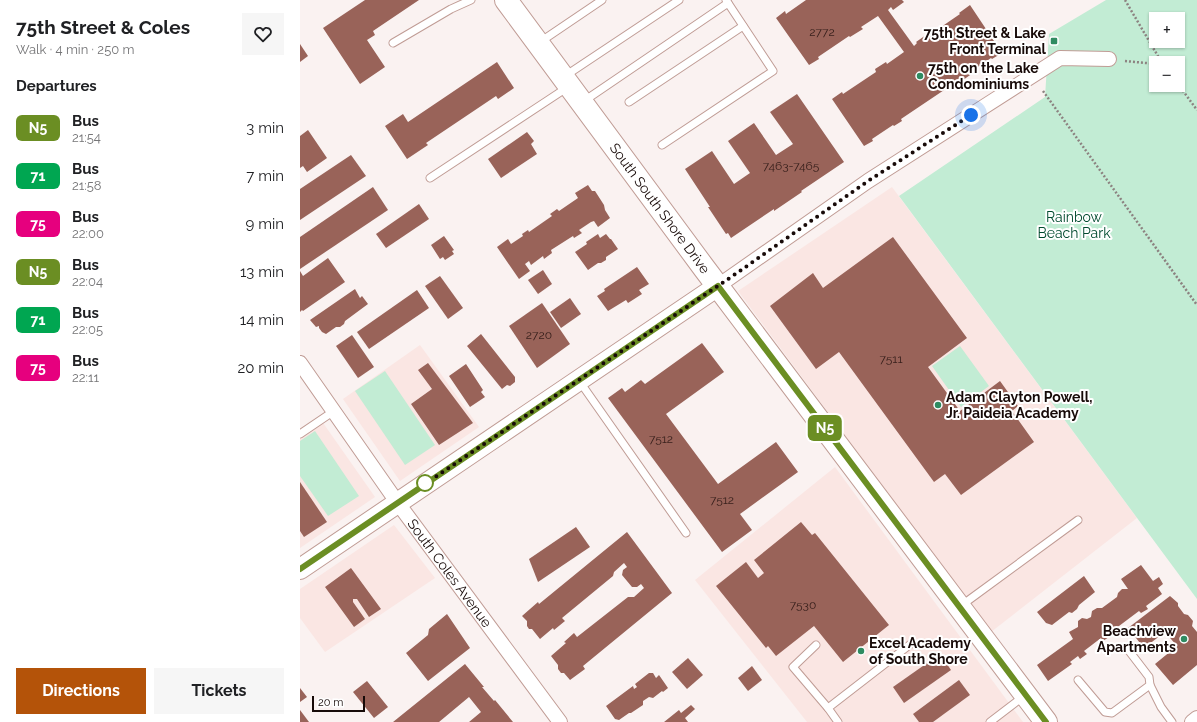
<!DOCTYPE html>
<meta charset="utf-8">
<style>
:root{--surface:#fff;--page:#f6f6f6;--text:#202124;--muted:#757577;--accent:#b45309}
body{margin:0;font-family:Raleway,sans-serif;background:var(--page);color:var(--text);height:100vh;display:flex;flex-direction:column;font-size:15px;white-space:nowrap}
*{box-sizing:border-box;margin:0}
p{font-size:13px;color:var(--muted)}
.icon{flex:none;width:22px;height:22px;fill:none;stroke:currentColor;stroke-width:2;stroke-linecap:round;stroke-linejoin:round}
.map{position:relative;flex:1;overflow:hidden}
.details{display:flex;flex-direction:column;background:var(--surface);width:300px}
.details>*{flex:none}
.badge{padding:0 8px;border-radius:6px;font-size:14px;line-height:26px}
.tools{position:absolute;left:849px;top:12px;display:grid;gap:8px}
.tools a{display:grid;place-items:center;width:36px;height:36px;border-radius:0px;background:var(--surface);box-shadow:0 1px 3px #0004;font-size:20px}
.scale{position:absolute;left:12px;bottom:10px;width:53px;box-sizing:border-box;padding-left:4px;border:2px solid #170a08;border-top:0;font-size:11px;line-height:14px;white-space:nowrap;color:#170a08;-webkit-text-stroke:3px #fff;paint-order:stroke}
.you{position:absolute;width:20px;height:20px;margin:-10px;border:3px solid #fff;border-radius:50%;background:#1a73e8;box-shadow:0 0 0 6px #1a73e833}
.map>.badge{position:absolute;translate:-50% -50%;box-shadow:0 0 0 2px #fff}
h2{padding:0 16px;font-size:15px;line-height:36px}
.round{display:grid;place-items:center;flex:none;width:42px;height:42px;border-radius:0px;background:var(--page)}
.overview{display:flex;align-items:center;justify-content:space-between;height:68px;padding:0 16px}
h1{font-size:19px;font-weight:700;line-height:30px}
.button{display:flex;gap:8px;margin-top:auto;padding:8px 16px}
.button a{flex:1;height:46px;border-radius:0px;background:var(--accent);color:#fff;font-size:16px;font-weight:700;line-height:46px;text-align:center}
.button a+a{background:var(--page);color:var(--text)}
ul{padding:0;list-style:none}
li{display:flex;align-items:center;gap:12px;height:48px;padding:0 16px}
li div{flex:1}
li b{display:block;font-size:15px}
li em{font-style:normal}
li .badge{min-width:44px;font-weight:700;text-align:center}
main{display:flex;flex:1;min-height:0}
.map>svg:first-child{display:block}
</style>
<main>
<section class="details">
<div class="overview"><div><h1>75th Street &amp; Coles</h1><p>Walk · 4 min · 250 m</p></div><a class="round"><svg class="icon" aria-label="heart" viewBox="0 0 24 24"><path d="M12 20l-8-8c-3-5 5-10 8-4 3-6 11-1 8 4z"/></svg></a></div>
<h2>Departures</h2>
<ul>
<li><span class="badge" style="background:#6b8e23;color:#fff">N5</span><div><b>Bus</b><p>21:54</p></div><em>3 min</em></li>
<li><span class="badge" style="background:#00a651;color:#fff">71</span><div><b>Bus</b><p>21:58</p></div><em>7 min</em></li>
<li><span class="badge" style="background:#e6007e;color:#fff">75</span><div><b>Bus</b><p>22:00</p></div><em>9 min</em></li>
<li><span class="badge" style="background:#6b8e23;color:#fff">N5</span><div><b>Bus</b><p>22:04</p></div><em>13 min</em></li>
<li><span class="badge" style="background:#00a651;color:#fff">71</span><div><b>Bus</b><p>22:05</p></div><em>14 min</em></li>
<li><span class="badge" style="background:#e6007e;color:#fff">75</span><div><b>Bus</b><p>22:11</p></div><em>20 min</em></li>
</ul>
<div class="button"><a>Directions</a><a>Tickets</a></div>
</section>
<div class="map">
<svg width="897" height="722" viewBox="0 0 897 722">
<rect width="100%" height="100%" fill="#faf2f1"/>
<g fill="#fae6e3">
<path d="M592,187l245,331 -146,114 -253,-341z"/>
<path d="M120,345l59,82 -79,54 -57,-82z"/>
<path d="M21,420l54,77 -75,51v-114z"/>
<path d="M535,467l188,255h-216l-112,-142z"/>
<path d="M94,525l41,53 -110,74 -25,-34v-29z"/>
</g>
<g fill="#c2ecd4" fill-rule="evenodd">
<path d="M806,0h91v599l-298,-403 146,-99 4,-63zM856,19h22v22h-22zM856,63h22v22h-22z"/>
<path d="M660,346l29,40 -28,21 -29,-41z"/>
<path d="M85,371l50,74 -30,20 -50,-74z"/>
<path d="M15,431l44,65 -31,20 -28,-40v-35z"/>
</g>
<g fill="#996359">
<path d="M65,0h54l-46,31 2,4 -8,5 18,27 -25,17 -37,-56z"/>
<path d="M506,0h96l2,2 -11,8 -2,-3 -3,3 26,36 3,-3 -1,-1 10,-7 2,1 32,-22 -1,-1 11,-8 32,48 -10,6 -1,-1 -19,13 1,2 -10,7 -1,-2 -61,41 1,2 -8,5 -1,-1 -21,14 1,2 -9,5 -32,-47 10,-7 1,2 33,-22 -1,-3 11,-7 1,2 17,-12 -26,-36 -17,11 2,2 -13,8 -1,-1 -31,21 1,2 -10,6 -33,-47 9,-7 1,3z"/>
<path d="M0,44l8,12 -8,6z"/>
<path d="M197,62l17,26 -16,11 -2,-3 -70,47 2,2 -21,14 -22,-33 18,-12 5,8z"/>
<path d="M497,94l47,68 -43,29 1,1 -28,19v-2l-43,29 -3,-5 -2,1 -18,-27h2l-25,-38 27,-18 22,33 16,-11 -22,-32 26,-18 22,32 17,-11 -23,-32z"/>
<path d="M8,130l19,28 -20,14 -4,-6 -3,2v-32z"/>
<path d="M227,132l7,9 -3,3 6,10 -36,24 -13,-19z"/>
<path d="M51,155l15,21 -66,44v-31z"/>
<path d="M288,185l4,6h3l9,14 1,5 5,8 -12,9 -4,-6 -3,1 -12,8 3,3 -8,5 -1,-2 -22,14 1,3 -8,6 -1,-3 -12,9 -2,-4 -4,3 5,7 -11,8 -22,-32 11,-8 3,5 12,-8 -1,-2 6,-4 1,2 23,-16 -2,-2 7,-5 2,2 19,-13 -3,-5z"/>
<path d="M73,187l15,23 -88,59v-32z"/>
<path d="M119,204l10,15 -43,29 -10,-14z"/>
<path d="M298,234l2,4 6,-4 4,5h1l7,10 -12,8v3l-5,3h-3l-10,7 -13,-18 12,-8 -1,-2z"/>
<path d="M144,236l10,14 -2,1 2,3 -9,6 -2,-3 -3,2 -9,-14z"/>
<path d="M593,237l74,101 -39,29 32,44 40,-30 18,25 -6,5 22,31 -73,53 -16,-21 -11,8 -95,-130 -23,17 -46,-63 43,-33 10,15z"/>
<path d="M28,258l17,24 -42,29 -1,-1 -2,2v-41l3,5z"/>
<path d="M337,267l12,17 -10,6 3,4 -14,9 -2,-3 -18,11 -11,-15 8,-5 -1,-2z"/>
<path d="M243,270l9,14 -14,10 -10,-14z"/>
<path d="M140,276l23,32 -15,11 -23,-33z"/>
<path d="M55,289l5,9 2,-2 6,8 -23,17 -1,3 -4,3h-4l-10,7 -4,-2 -3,-4v-2l-3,1 -6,-7z"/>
<path d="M117,290l12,18 -60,41 -12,-17z"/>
<path d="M270,298l11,16 -20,14 -11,-16z"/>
<path d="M242,303l28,41 -33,24 -28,-42z"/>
<path d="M181,334l34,43v5l-5,4 -3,-1 -5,4 -35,-43z"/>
<path d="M52,335l22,32 -16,11 -22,-32z"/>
<path d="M402,343l22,29 -58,42 52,70 58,-42 22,30 -58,42 12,16 -30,22 -114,-154 14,-10 3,4 16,-12 4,4z"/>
<path d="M128,363l45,60 -34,22 -28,-41 21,-15 -14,-19z"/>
<path d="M166,364l17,26 -2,2 4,5 -15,10 -21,-31z"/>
<path d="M0,482l27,40 -23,15 -4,-6z"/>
<path d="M501,522l11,13 3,-2 74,92 -46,37 -29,-36 -38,30 -8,-10 -2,2 -50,-62 30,-24 12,16 6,-5 -10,-13z"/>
<path d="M276,527l14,20 -52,35 -9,-23z"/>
<path d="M327,532l45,61 -89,73 2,3 -15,11 -6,-7h-3l-3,-4v-4l-7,-9 15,-13 -2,-1 10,-9 3,4 51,-40h6l10,-9 -3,-4 -4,3h-5l-10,-12 1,-5 4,-3 -3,-4 -10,9 -1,4 -51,42 3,3 -11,9 -1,-2 -13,11 -8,-10h-3l-2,-3v-5l-5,-5 16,-14 1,2z"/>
<path d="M841,565l12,16 6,-4 4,7 -5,4 4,6 -16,12 2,3 -7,4 -2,-2 -32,24 2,2 -6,4 -2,-3 -17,13 3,3 -7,5 -2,-3 -8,6 2,2 -24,17 -11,-16 36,-26 -4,-7 9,-5v-6l4,-3 5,1 4,-2 1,-6 5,-3h5l15,-11 1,-4 4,-4h6l-7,-10z"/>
<path d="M51,568l30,41 -12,8 -12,-18h-4v3l12,17 -11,8 -29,-40z"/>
<path d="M784,576l11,16 -16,13 -2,4 -5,4 -3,-1 -17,13 -6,-2 -9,-11z"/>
<path d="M870,596l8,7v3l6,8 4,1 5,6 -1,5 5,6v33l-24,20 -18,-21 22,-18 -12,-14 -21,16 -16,-20z"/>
<path d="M147,614l23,34 -42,33 -22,-28 22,-18 1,-6z"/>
<path d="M640,654l11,16 -47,33 -11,-16z"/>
<path d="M388,658l15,17 -16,14 -15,-17z"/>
<path d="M165,664l19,23h-2l12,14 1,-1 18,22h-44l12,-10 -12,-15 -30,25h-46z"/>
<path d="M452,666l10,14 -14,11 -10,-13z"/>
<path d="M349,673h4l3,5 3,-3 9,13 -5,4 -1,-1 -9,7 -4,-1 -6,4v4l-12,8h-2l-10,7 -4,-1 -9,-13 27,-20 1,3 3,-2 -2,-3z"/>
<path d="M659,680l11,15 -37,27h-14l-6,-8z"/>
<path d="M67,681l21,26 -14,11 -21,-26z"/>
<path d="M0,688l7,9 -7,5z"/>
<path d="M391,705l4,4 -10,9 3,4h-24l15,-12 2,3z"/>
<path d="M0,710l9,12h-9z"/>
</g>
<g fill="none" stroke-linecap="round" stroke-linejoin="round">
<defs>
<g id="lane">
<path d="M240,42l62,-42"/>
<path d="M93,43l58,-34 20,-9"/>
<path d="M265,76l114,-76"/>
<path d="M284,101l144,-98"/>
<path d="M329,102l114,-76"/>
<path d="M362,145l111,-74 -47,-71"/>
<path d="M130,178l138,-91"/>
<path d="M280,382l106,151"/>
<path d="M0,434l34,-23"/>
<path d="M662,605l116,-85"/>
<path d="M516,645l-23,22 35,41"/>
<path d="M778,680l27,32 7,1 38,-28 -1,-8 -23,-30"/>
<path d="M850,685l11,22 11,15"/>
<path d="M538,722l-10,-14 84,-65"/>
<path d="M690,722l34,-26"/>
</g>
<g id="street">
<path d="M418,286l150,-105 192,-123 49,1"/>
<path id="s1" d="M0,363l97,139 163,220"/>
<path d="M892,722l5,-4"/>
</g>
<path id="secondary" d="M0,569l418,-283"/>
<g id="primary">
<path id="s2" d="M206,0l198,268 342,454"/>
</g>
</defs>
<use href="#lane" stroke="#c09c95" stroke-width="9"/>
<use href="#street" stroke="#c09c95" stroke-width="16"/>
<use href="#secondary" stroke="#c09c95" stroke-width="22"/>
<use href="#primary" stroke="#c09c95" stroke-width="24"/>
<g stroke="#8c8280" stroke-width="2.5" stroke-dasharray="2 2" stroke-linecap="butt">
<path d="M825,0l37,63"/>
<path d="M825,61l31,3"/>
<path d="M878,84l19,26"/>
<path d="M743,91l154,214"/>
</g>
<use href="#lane" stroke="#fff" stroke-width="7"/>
<use href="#street" stroke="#fff" stroke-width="14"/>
<use href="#secondary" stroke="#fff" stroke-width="20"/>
<use href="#primary" stroke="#fff" stroke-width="22"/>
</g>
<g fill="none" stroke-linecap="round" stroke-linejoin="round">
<defs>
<path id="line" d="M0,569l418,-283 328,436"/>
</defs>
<use href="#line" stroke="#fff" stroke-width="9"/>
<use href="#line" stroke="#6b8e23" stroke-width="6"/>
<path stroke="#170a08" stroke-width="4" stroke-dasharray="0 7.2" d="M125,483l-3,3 315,-213 131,-92 103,-66"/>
</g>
<g fill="#2f8b61" stroke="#fff" stroke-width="1.5">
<rect x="750" y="37" width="8" height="8" rx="2"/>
<circle cx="620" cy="76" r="4"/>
<circle cx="638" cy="405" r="4"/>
<circle cx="884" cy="639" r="4"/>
<circle cx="561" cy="651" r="4"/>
</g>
<circle fill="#fff" stroke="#6b8e23" stroke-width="2" cx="125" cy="483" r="8"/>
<g text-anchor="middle" stroke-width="4" stroke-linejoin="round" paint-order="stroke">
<g font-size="12" fill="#38201c">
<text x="522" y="36">2772</text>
<text x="491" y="170">7463-7465</text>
<text x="239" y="339">2720</text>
<text x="591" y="363">7511</text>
<text x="361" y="443">7512</text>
<text x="422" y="504">7512</text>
<text x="503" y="609">7530</text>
</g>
<g font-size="14" font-weight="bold" fill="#170a08" stroke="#fff" text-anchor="start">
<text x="746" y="38" text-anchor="end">75th Street &amp; Lake<tspan x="746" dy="16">Front Terminal</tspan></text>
<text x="628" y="73">75th on the Lake<tspan x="628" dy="16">Condominiums</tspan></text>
<text x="646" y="402">Adam Clayton Powell,<tspan x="646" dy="16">Jr. Paideia Academy</tspan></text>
<text x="876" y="636" text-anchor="end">Beachview<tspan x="876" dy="16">Apartments</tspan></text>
<text x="569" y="648">Excel Academy<tspan x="569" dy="16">of South Shore</tspan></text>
</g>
<g font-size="14" fill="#170a08" stroke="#fff">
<text dy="5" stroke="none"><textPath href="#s2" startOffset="259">South South Shore Drive</textPath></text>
<text dy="5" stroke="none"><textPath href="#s1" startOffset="258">South Coles Avenue</textPath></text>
</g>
<g font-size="14" fill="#004a2e" stroke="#fff">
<text x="774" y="222">Rainbow<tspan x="774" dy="16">Beach Park</tspan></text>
</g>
</g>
</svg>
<div class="tools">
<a>+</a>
<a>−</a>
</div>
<div class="scale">20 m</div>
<div class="you" style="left:671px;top:115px"></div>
<b class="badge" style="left:525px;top:428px;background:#6b8e23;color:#fff">N5</b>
</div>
</main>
